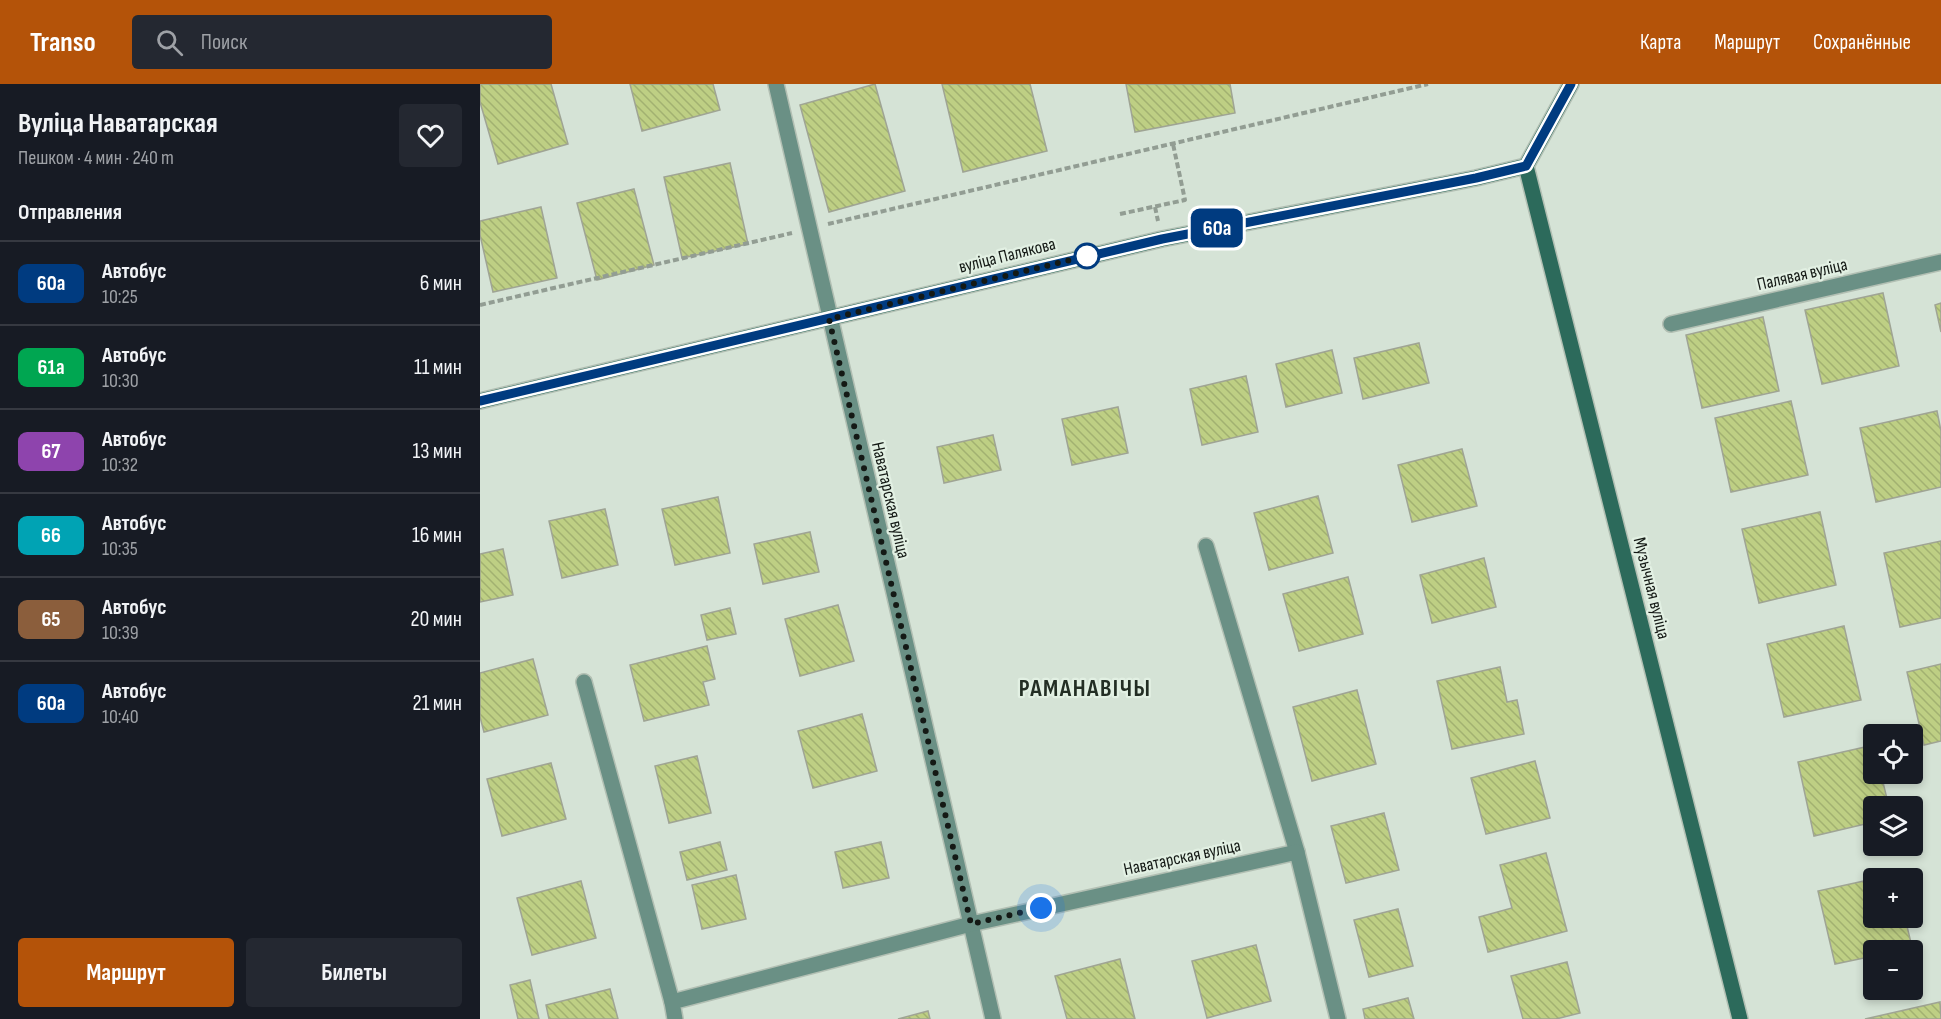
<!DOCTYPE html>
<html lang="ru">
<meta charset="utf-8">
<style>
:root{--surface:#171b24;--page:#242831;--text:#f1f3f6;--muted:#9ea1a6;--line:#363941;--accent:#b45309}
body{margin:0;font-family:"Sofia Sans Condensed",sans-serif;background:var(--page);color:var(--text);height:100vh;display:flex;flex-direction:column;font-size:22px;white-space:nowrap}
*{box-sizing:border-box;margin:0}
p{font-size:20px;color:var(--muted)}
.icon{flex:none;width:33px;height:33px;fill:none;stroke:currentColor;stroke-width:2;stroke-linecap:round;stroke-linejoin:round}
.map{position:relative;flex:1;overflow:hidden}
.drawer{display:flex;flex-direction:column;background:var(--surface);width:480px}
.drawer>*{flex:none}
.badge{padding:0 12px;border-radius:9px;font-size:21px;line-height:39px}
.tools{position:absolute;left:1383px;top:640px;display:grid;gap:12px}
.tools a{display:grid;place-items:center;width:60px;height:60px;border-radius:6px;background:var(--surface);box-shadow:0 3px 9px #0003;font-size:30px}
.you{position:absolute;width:30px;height:30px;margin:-15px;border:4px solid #fff;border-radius:50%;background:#1a73e8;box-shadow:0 0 0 9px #1a73e833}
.map>.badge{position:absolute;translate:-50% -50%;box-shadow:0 0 0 3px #fff}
h2{padding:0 18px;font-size:22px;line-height:54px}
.round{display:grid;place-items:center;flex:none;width:63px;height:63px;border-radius:6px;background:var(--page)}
.headline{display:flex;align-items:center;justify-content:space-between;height:102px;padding:0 18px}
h1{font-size:28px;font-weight:700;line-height:45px}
.button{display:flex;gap:12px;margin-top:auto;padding:12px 18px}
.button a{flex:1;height:69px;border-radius:6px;background:var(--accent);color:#fff;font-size:24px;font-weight:700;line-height:69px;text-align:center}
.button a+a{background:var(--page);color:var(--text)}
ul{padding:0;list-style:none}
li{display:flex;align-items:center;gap:18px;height:84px;padding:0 18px;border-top:2px solid var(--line)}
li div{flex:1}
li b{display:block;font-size:22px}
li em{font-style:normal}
li .badge{min-width:66px;font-weight:700;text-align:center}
header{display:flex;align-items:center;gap:36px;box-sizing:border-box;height:84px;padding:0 30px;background:var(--accent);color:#fff}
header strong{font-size:28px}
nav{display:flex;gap:33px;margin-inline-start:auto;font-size:21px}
.search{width:420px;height:54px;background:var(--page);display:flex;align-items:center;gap:15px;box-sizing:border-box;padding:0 21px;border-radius:6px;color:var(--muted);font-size:22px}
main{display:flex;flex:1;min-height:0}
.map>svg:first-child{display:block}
</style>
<header>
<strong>Transo</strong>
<div class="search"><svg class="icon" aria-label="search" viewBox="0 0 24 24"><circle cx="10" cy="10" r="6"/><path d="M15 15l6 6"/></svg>Поиск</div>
<nav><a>Карта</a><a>Маршрут</a><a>Сохранённые</a></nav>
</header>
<main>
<section class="drawer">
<div class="headline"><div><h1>Вуліца Наватарская</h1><p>Пешком · 4 мин · 240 m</p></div><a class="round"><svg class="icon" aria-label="heart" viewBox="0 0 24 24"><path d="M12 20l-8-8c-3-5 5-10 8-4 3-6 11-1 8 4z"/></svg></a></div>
<h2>Отправления</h2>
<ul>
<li><span class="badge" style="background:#003b80;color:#fff">60а</span><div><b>Автобус</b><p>10:25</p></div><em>6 мин</em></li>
<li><span class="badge" style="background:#00a651;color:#fff">61а</span><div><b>Автобус</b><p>10:30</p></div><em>11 мин</em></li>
<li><span class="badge" style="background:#8e44ad;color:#fff">67</span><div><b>Автобус</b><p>10:32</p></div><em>13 мин</em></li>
<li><span class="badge" style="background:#00a3b4;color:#fff">66</span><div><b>Автобус</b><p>10:35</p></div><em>16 мин</em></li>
<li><span class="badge" style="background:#8b5e3c;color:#fff">65</span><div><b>Автобус</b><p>10:39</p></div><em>20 мин</em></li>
<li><span class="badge" style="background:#003b80;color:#fff">60а</span><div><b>Автобус</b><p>10:40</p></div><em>21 мин</em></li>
</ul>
<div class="button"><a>Маршрут</a><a>Билеты</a></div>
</section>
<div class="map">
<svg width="1461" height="935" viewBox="0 0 1461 935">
<defs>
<pattern id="building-back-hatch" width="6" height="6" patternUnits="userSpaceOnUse" patternTransform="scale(1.5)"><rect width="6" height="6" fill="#becf84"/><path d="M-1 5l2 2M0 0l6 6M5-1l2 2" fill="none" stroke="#a2b171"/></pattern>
</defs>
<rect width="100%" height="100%" fill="#d5e3d6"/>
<g fill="url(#building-back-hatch)" stroke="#9fa494" stroke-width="1.5">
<path d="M0,0h71l17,60 -70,20 -18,-62z"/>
<path d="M150,0h83l7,26 -78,21z"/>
<path d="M395,0l30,107 -76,21 -29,-107z"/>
<path d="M462,0h88l17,67 -84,21z"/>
<path d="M646,0h104l5,29 -100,19z"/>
<path d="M250,79l18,81 -66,14 -18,-81z"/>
<path d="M154,105l20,76 -57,15 -20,-77z"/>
<path d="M61,123l16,71 -64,14 -13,-57v-14z"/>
<path d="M1403,209l16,73 -77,18 -17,-74z"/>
<path d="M1461,219v29l-6,-27z"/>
<path d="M1283,233l16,74 -77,17 -16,-73z"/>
<path d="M939,259l10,40 -66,16 -9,-41z"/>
<path d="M852,266l10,43 -56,14 -10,-43z"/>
<path d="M766,292l12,56 -56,13 -12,-56z"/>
<path d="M1311,317l17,74 -77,17 -16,-74z"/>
<path d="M638,323l10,46 -56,12 -10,-46z"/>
<path d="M1457,327l4,20v56l-65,15 -16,-74z"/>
<path d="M513,351l8,35 -57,13 -7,-36z"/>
<path d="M982,365l15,57 -65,16 -14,-57z"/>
<path d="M838,412l15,57 -64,17 -15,-57z"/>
<path d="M238,413l12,56 -55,12 -13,-56z"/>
<path d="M125,425l13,56 -56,13 -13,-57z"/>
<path d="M1340,428l16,73 -77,18 -17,-74z"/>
<path d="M330,448l9,40 -56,12 -9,-40z"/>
<path d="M1461,457v77l-41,9 -16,-74z"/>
<path d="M23,465l10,46 -33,7v-48z"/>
<path d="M1004,474l12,49 -64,16 -12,-48z"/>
<path d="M868,493l15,57 -64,17 -16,-57z"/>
<path d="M358,521l16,56 -54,15 -15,-57z"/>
<path d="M250,524l6,26 -29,6 -6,-25z"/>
<path d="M1364,542l17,74 -77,17 -17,-73z"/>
<path d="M227,562l8,33 -12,3 6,23 -65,16 -14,-56z"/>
<path d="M53,575l15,56 -64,17 -4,-15v-44z"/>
<path d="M1461,580v77l-17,4 -17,-73z"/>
<path d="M1020,583l7,35 10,-2 7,34 -72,15 -15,-68z"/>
<path d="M877,606l19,74 -64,17 -19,-74z"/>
<path d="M382,630l15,57 -64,17 -15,-57z"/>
<path d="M1394,661v29h7l8,33h-15v15l-60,14 -16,-74z"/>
<path d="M217,672l14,57 -42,10 -14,-57z"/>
<path d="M1055,677l15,57 -64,16 -15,-56z"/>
<path d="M71,679l15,56 -64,17 -15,-57z"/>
<path d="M904,729l15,57 -53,13 -15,-57z"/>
<path d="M240,758l7,28 -40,10 -7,-28z"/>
<path d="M401,758l8,36 -46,10 -8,-36z"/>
<path d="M1066,769l21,78 -79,21 -9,-35 33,-9 -12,-43z"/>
<path d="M1416,790l1,5h-23v39h31l7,29 -17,4h-21v5l-39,8 -17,-73z"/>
<path d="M256,791l10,44 -44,10 -10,-44z"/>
<path d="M101,797l15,57 -64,17 -15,-57z"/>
<path d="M918,825l15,57 -44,11 -15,-57z"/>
<path d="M776,861l15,56 -64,17 -15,-57z"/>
<path d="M640,875l15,60h-68l-12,-43z"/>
<path d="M1087,878l13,51 -24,6h-33l-12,-43z"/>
<path d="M50,896l9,39h-21l-8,-34z"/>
<path d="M130,905l8,30h-69l-3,-14z"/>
<path d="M928,914l6,21h-49l-2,-10z"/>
<path d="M1460,918l1,17h-76z"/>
<path d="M448,927l2,8h-32z"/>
</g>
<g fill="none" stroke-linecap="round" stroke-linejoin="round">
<defs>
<g id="street">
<path d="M296,0l217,935"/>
<path d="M1191,240l270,-62"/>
<path d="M726,462l91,306"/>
<path d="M104,598l88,320"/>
<path d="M195,935l-3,-17 299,-78 326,-72 41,167"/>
</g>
<g id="secondary">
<path d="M1046,82l214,853"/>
<path d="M0,317l682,-162 314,-61 50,-12 45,-82"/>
</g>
</defs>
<use href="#street" stroke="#b2bfb3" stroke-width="18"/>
<use href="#secondary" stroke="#b2bfb3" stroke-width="18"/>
<g stroke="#929d93" stroke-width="4" stroke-dasharray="6 3" stroke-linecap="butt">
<path d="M675,123l3,14"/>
<path d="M640,130l65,-14 -12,-56"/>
<path d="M348,140l600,-140"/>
<path d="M0,221l312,-72"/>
</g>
<use href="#street" stroke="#6a9085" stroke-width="15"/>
<use href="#secondary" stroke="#2c6a5b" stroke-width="15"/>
</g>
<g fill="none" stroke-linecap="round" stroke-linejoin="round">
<defs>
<path id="line" d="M0,317l682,-162 314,-61 50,-12 45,-82"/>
</defs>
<use href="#line" stroke="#fff" stroke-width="14"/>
<use href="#line" stroke="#003b80" stroke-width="9"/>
<path stroke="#141915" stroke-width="6" stroke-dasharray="0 10.8" d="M561,824l-70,16 -142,-605 258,-63"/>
</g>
<circle fill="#fff" stroke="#003b80" stroke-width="3" cx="607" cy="172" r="12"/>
<g text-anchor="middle" stroke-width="4.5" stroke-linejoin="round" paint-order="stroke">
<g font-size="18" fill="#141915" stroke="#e2f0e3">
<text transform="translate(527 171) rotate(-14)" y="6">вуліца Палякова</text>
<text transform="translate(1322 190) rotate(-13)" y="6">Палявая вуліца</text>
<text transform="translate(411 416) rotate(77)" y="6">Наватарская вуліца</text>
<text transform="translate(1172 504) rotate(76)" y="6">Музычная вуліца</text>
<text transform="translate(702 773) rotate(-12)" y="6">Наватарская вуліца</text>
</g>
<g font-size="24" font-weight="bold" letter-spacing="1.5" fill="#232e24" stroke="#e2f0e3">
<text x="605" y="612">РАМАНАВІЧЫ</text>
</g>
</g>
</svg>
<div class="tools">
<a><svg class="icon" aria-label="locate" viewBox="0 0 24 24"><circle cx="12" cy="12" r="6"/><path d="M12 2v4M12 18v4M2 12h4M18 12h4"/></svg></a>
<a><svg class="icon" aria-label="layers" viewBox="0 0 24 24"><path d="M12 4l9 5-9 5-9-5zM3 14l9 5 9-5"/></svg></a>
<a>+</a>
<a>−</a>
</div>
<div class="you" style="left:561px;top:824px"></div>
<b class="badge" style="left:737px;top:144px;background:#003b80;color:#fff">60а</b>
</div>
</main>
